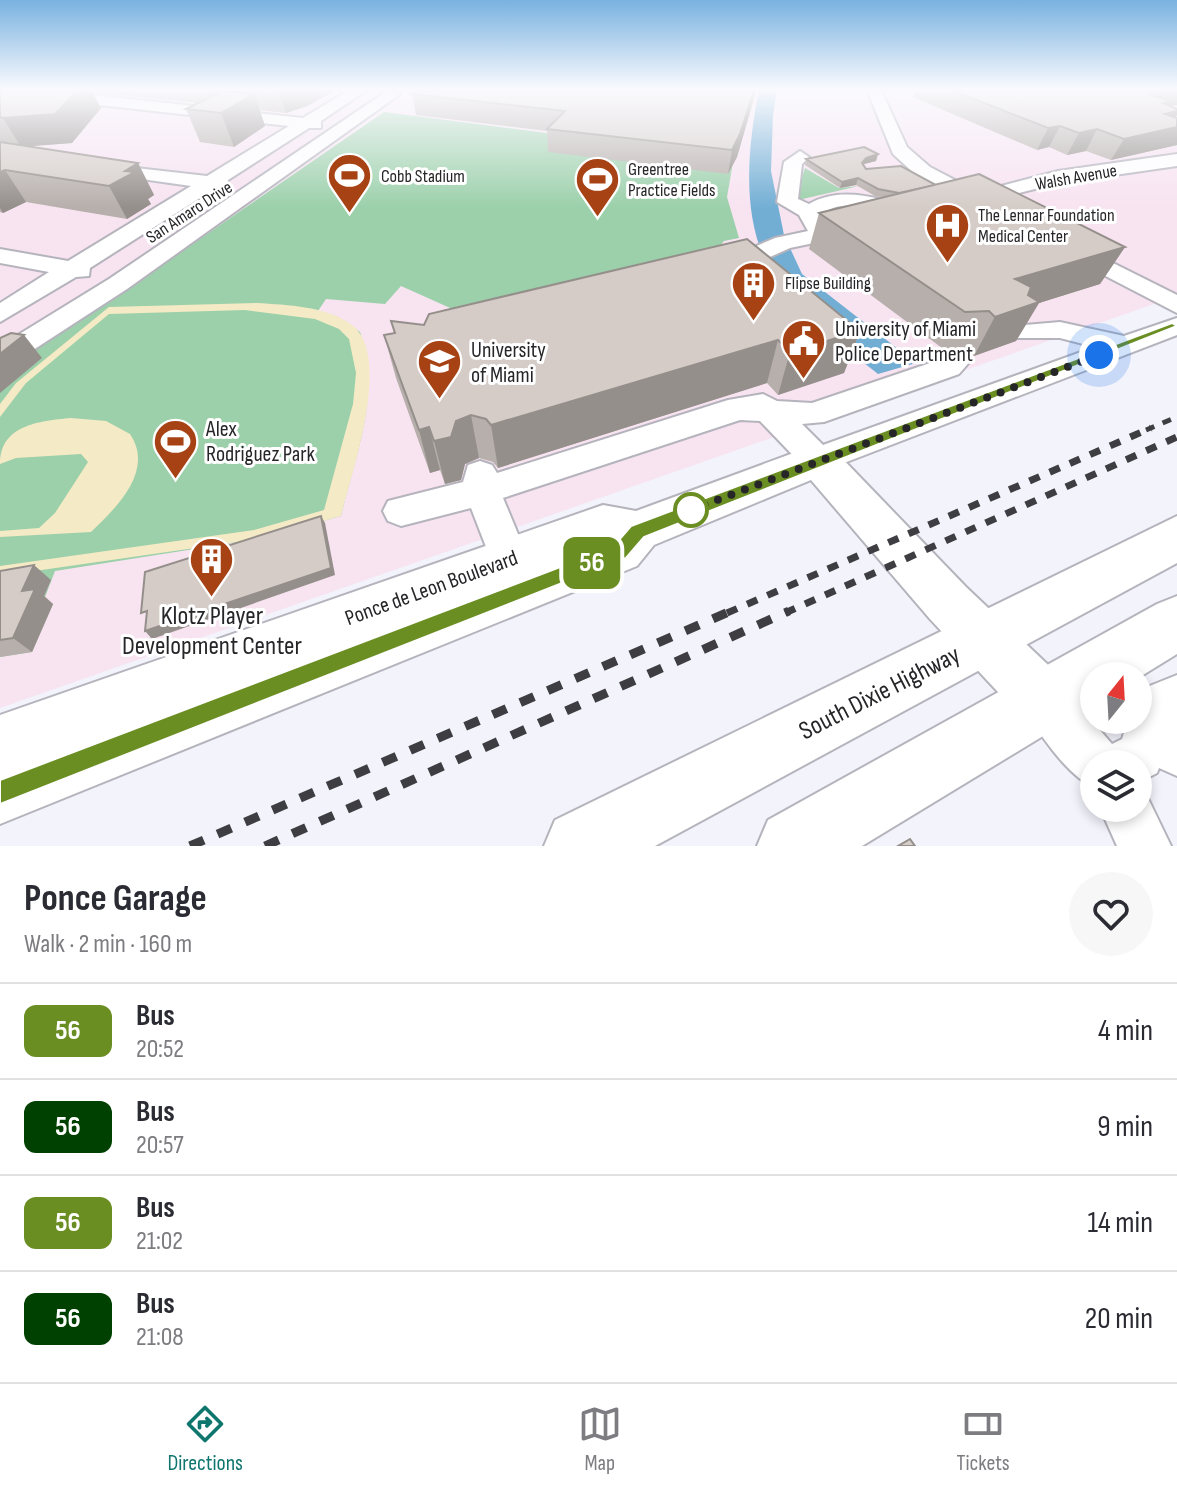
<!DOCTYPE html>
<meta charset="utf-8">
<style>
:root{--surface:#fff;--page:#f7f7f7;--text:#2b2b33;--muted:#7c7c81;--line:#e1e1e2;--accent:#0f766e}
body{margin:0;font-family:"Sofia Sans Condensed",sans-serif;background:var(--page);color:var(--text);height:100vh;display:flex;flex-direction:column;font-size:30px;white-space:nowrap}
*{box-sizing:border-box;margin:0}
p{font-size:26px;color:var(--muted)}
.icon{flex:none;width:44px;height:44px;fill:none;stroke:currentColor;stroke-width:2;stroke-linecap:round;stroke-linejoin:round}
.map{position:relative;height:846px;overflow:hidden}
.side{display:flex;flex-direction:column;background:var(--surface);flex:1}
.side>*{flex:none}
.badge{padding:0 16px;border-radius:12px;font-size:28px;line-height:52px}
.needle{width:52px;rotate:18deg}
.tools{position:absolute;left:1080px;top:662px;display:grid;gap:16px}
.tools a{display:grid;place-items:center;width:72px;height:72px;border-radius:50%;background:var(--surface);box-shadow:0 4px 12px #0003;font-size:40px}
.you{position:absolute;width:40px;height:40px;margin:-20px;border:6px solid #fff;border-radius:50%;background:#1a73e8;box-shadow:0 0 0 12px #1a73e833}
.map>.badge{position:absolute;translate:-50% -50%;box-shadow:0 0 0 4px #fff}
.round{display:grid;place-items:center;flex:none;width:84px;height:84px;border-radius:42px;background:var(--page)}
.head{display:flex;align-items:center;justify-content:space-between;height:136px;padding:0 24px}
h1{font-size:38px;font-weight:700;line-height:60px}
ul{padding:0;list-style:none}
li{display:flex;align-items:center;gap:24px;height:96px;padding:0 24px;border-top:2px solid var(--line)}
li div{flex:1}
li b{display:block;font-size:30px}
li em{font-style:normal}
li .badge{min-width:88px;font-weight:700;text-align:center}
.tab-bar{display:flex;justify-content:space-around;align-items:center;height:112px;border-top:2px solid var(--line);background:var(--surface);font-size:22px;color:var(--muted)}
.tab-bar a{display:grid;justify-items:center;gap:4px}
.tab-bar .active{color:var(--accent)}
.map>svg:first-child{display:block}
</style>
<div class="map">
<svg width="1177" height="846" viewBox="0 0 1177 846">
<rect width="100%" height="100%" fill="#f3f3fc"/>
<path fill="#f8e3f1" d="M0,90h1177v206l-1177,412z"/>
<g fill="#9bd0aa">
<path d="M384,112l350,45 -7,40 12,41 -15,3 -20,24 -236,51 -67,-30 -16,18 -59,-5 -8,12 20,6 22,15c22,61 -5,124 -19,184l-77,22 -209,33 -13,34 11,-1 -21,48 -32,5v-287l101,-63z"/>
<path d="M805,168l34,20 20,-2 -65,15z"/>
</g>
<g fill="#f4eac5">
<path d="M257,303c30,2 70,3 95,22 41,31 -1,149 -11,191l-77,22 -264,38v-10l254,-36 70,-20 29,-106 3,-31 -7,-34 -10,-10 -24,-10 -70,-9 -136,4 -83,69 -26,34v-13l16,-21 93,-76z"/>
<path d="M71,418l35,3 24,13c25,37 -14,74 -39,98l-91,5v-6l39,-3 16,-15 33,-51 -7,-8 -65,4 -16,6c0,-39 39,-43 71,-46z"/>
</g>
<path fill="#72aed4" d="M759,90h18l-4,25 -2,56 13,64 18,39 114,89 -38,11c-30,-24 -77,-62 -100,-92 -39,-53 -31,-132 -19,-192z"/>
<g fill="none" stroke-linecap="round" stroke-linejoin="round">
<defs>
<g id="minor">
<path d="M1,90h46l256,28 46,-28h18l-46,31v7h-12l-81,52 -1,8 -13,1 -124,79 -1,8 -13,1 -76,45v-19l49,-31 -49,-9v-14l68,12 123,-75 -92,-13 -7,-2 -3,-4 3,-4 115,13 82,-50 -281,-31z"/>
<path d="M867,90h14l26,57 23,20 48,25 80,-21 119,-17v12l-118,17 -68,17 -2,6 -27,-2 -2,-6 -44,-23 -23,-21z"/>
<path d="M387,91l13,3 -273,195 -117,76 -10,3v-22l109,-67z"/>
<path d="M800,151l9,6 -7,7 -4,35 11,5c32,-19 71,-5 105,3l3,5 -11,6c-24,-5 -64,-23 -84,-3l8,11 24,-5 11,7 -3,5 -72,15 -58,26h-18l-3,-5 3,-5 61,-26 33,-7 -9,-16 -22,-13 7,-40z"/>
<path d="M1073,243l104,52v18l-112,-58 -4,-5 4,-5z"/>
<path d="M1177,318v17l-359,138 -12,-4 -46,-48 -20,-1 -237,78 25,60 -5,12 -14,5 -14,-5 -24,-62 -70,18 -13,-5 -5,-10 5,-10 75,-19 5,-17 12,-4 12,4 5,8 231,-73 35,-6 14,7 35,2 127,-43 9,-7h20l4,6 -13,15 -135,48 -22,2 21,21 272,-98 -35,-9h-48l-4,-6 4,-6 48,-4 64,14z"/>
<path d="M1177,675v101l-18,-8 -2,5 -19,10v-19h-44v23c-26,-10 -61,-60 -72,-86l7,-16 16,-7 16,7 51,59 10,-5 6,-19h10l4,-31z"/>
<path d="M1138,787l6,3 27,56h-54l-17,-38h38z"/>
</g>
<path id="major" d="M818,444l15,5 133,138 99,94 9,20 -9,20 -20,9 -20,-9 -95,-102 -119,-139 -157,65 -17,21 -637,258v-109l603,-210 33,6z"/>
<g id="highway">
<path d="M1177,516v47l-522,283h-111l11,-26z"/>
<path d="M1177,596v58l-39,24 -44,-2v29l-232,141h-105l11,-26 389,-216z"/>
</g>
</defs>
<use href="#minor" stroke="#b5b4bd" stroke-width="4"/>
<use href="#major" stroke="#b5b4bd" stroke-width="4"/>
<use href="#highway" stroke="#b5b4bd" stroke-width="4"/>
<use href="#minor" fill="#fff" fill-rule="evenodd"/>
<use href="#major" fill="#fff" fill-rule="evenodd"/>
<use href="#highway" fill="#fff" fill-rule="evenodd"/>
<path stroke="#3e3e42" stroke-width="5" stroke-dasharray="9 9" stroke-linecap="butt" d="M1146,430l31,-13"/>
<g stroke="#3e3e42" stroke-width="7" stroke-dasharray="11 11" stroke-linecap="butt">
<path d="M727,613l424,-185"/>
<path d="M785,613l392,-176"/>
</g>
<g stroke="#3e3e42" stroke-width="9" stroke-dasharray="15 15" stroke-linecap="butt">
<path d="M190,846l541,-235"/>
<path d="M265,846l524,-235"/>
</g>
</g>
<g fill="#b7afab">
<path d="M0,90h336l-29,16 -21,7 -26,-3 5,16 -31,21 -34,-5 -14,-33 11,-6 -105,-11 9,16 -29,35 -45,3 111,17 16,32 -6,4 3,5 -24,15 -101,-17 -23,11 -3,-1z"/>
<path d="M914,90h263l-7,16 7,3v6l-2,2 2,1v27l-66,15 -25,-9 -19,4 -18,-8 -12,3 -124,-53 3,-7z"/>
<path d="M412,94l343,1 -18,62 -9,17 -180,-22 -1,-21 -131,-16z"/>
<path d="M878,154l-2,7 -12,3 2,5 70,16 189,62 -25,37 -61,19 -23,38 -42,15 -6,-6 -22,1 -137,-102 10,-36 63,-16 -7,-1 -19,-11 -16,3 -35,-23 1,-6z"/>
<path d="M391,321l33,4 436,6 -16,42 -66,22 -11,-12 -269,85 -5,-6 -14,-4 -14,6 -4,16 -16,4 -5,-14 -10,3 -34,-95 -12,-43 10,-2z"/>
<path d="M0,571l51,9 -7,16 9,8 -21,48 -32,5z"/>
</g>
<g fill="#958f8b">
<path d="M78,90h13l10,18 -29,35 -51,4 -18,-29z"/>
<path d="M278,90h58l-29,16 -21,7z"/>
<path d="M754,90h2l-1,5 -18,62 -9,17 4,-24z"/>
<path d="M1166,90h11v15l-9,2 -21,-13z"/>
<path d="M254,94l11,32 -31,21 -13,-34z"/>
<path d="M1177,111v4l-8,13 8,-1v18l-66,15 13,-21 41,-25z"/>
<path d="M1060,126l-11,21 -12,3 11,-22z"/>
<path d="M1097,129l-11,22 -19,4 12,-22z"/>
<path d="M878,154l-2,7 -12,3 -4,6 6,-12z"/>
<path d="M138,163l16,32 -6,4 3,5 -24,15 -18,-33 16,-15z"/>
<path d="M5,170l21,32 -23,11 -3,-5v-36z"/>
<path d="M858,178l-2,7 -16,3 2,-6z"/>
<path d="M1125,247l-25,37 -61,19 -23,38 -42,15 41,-77z"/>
<path d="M860,331l-16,42 -66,22 12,-43z"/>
<path d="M24,335l18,23 -42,35v-39z"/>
<path d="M778,340l-11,43 -269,85 -7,-43z"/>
<path d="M471,415l8,43 -14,6 -4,16 -16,4 -11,-43 22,-20z"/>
<path d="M429,427l11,43 -10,3 -11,-43z"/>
<path d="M321,516l4,7 10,52 -183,64 -7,-8z"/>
<path d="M34,565l17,15 -7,16 9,8 -21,48 -19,-14 9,-47z"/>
</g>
<g fill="#d5ccc7" stroke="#958f8b" stroke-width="2">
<path d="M0,90h78l-23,24 -52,4 -3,-1z"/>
<path d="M419,90h335l-14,44 -8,16 -185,-21 18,-18 -153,-17z"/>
<path d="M951,90h215l-19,4 24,7 -8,2 14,6v2l-12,3 12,4v9l-53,12 -27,-10 -18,4 -19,-7 -12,2z"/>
<path d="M223,91l31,3 -33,19 -35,-4z"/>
<path d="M0,142l138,21 -13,8 10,1 -26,14 -104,-16 -5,2z"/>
<path d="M864,147l14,7 -12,4 -4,5 4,6 35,-3 35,19 -37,8 -21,-4 -20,-11 -16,4 -36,-23z"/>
<path d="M979,174l146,73 -110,32 16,8 -3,8 11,7 -44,15 -6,-6 -24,1 -146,-99z"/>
<path d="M747,239l113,92 -70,21 -12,-12 -287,85 -5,-6 -15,-4 -15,6 -5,16 -17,4 -5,-14 -10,3 -35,-95 11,-2 -4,-12 33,4 5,-11z"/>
<path d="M11,333l13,2 -24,19v-16z"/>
<path d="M321,516l10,52 -186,63 2,-20 -6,2 4,-41z"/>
<path d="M34,565l-12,26 13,-2 -22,49 -13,2v-69z"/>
<path d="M910,839l5,7h-17z"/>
</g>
<linearGradient id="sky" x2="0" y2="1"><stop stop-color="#79b2e0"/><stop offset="0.43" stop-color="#fafafe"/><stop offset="1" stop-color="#fafafe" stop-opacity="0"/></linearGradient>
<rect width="1177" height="208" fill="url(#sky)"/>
<path fill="#6b8e23" stroke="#fff" stroke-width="2" d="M1172,323l5,3 -533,211 -18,21 -626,246v-24l613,-233 18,-21z"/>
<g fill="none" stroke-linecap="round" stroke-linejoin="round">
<path stroke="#262629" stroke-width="8" stroke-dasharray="0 14.4" d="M691,510l408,-155"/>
</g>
<defs>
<symbol id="stadium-pin" viewBox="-11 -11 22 30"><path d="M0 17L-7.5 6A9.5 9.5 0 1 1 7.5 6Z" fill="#a74215" stroke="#fff"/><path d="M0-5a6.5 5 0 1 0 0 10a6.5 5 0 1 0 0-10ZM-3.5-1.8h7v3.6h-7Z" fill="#fff"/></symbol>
<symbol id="hospital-pin" viewBox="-11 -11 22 30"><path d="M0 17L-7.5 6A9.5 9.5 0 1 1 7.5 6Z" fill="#a74215" stroke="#fff"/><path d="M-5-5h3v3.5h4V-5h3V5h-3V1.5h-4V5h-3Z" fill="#fff"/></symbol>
<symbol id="building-pin" viewBox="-11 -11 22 30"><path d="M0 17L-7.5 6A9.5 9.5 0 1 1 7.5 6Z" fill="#a74215" stroke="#fff"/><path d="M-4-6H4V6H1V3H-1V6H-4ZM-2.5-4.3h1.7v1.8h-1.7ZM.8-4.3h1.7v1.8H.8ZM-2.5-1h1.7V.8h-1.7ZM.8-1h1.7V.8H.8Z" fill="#fff"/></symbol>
<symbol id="civic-pin" viewBox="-11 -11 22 30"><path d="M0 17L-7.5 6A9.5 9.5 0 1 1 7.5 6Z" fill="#a74215" stroke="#fff"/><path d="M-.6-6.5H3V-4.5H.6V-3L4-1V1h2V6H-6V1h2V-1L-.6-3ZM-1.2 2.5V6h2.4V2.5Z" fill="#fff"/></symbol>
<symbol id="university-pin" viewBox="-11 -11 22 30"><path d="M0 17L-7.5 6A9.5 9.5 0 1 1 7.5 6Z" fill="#a74215" stroke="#fff"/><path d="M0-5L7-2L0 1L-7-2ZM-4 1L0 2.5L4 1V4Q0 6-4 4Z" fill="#fff"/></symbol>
</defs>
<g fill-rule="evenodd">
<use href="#stadium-pin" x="324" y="150" width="51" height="69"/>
<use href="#stadium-pin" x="572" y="154" width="51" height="69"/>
<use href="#hospital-pin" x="922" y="200" width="51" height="69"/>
<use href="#building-pin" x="728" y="258" width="51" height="69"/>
<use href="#civic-pin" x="778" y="316" width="51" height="69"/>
<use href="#university-pin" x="414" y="336" width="51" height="69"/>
<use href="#stadium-pin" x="150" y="416" width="51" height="69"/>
<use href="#building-pin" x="186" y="534" width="51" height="69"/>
</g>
<circle fill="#fff" stroke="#6b8e23" stroke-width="4" cx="691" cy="510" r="16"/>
<g text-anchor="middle" stroke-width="6" stroke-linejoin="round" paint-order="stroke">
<g font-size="18" fill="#262629" stroke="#fff" text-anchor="start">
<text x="628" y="175">Greentree<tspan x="628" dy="21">Practice Fields</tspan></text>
<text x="381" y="182">Cobb Stadium</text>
<text x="978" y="221">The Lennar Foundation<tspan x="978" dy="21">Medical Center</tspan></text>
<text x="785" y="289">Flipse Building</text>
</g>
<g font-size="18" fill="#262629" stroke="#fff">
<text transform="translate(1076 177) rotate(-10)" y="6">Walsh Avenue</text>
<text transform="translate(189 212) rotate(-33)" y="6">San Amaro Drive</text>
</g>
<g font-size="22" fill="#262629" stroke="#fff" text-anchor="start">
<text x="835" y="336">University of Miami<tspan x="835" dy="25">Police Department</tspan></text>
<text x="471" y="357">University<tspan x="471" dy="25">of Miami</tspan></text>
<text x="206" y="436">Alex<tspan x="206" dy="25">Rodriguez Park</tspan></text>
</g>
<g font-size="22" fill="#262629" stroke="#fff">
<text transform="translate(431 587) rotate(-20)" y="8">Ponce de Leon Boulevard</text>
</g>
<g font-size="26" fill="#262629" stroke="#fff">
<text x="212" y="624">Klotz Player<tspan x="212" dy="30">Development Center</tspan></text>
</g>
<g font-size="26" fill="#262629" stroke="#fff">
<text transform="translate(879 692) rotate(-27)" y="9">South Dixie Highway</text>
</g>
</g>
</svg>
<div class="tools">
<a><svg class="needle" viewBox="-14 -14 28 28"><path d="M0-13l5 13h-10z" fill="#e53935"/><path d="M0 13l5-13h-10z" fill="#7c7c81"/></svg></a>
<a><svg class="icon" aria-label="layers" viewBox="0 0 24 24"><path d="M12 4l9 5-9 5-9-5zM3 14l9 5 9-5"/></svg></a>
</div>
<div class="you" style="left:1099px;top:355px"></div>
<b class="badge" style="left:592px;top:563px;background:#6b8e23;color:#fff">56</b>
</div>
<section class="side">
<div class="head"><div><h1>Ponce Garage</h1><p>Walk · 2 min · 160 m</p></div><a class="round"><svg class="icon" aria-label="heart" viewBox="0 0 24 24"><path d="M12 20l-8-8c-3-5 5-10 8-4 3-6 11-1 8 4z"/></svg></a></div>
<ul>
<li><span class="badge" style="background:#6b8e23;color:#fff">56</span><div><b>Bus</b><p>20:52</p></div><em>4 min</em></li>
<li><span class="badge" style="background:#004000;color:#fff">56</span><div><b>Bus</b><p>20:57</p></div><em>9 min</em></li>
<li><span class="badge" style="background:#6b8e23;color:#fff">56</span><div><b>Bus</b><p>21:02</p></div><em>14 min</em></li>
<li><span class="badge" style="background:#004000;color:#fff">56</span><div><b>Bus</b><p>21:08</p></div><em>20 min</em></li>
</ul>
</section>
<nav class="tab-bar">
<a class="active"><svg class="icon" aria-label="directions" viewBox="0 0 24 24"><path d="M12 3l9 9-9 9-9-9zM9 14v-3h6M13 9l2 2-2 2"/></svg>Directions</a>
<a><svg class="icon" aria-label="map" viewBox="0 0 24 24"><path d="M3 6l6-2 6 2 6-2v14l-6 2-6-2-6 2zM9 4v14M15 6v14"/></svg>Map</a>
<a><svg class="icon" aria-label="tickets" viewBox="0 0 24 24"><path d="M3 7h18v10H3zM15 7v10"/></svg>Tickets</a>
</nav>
